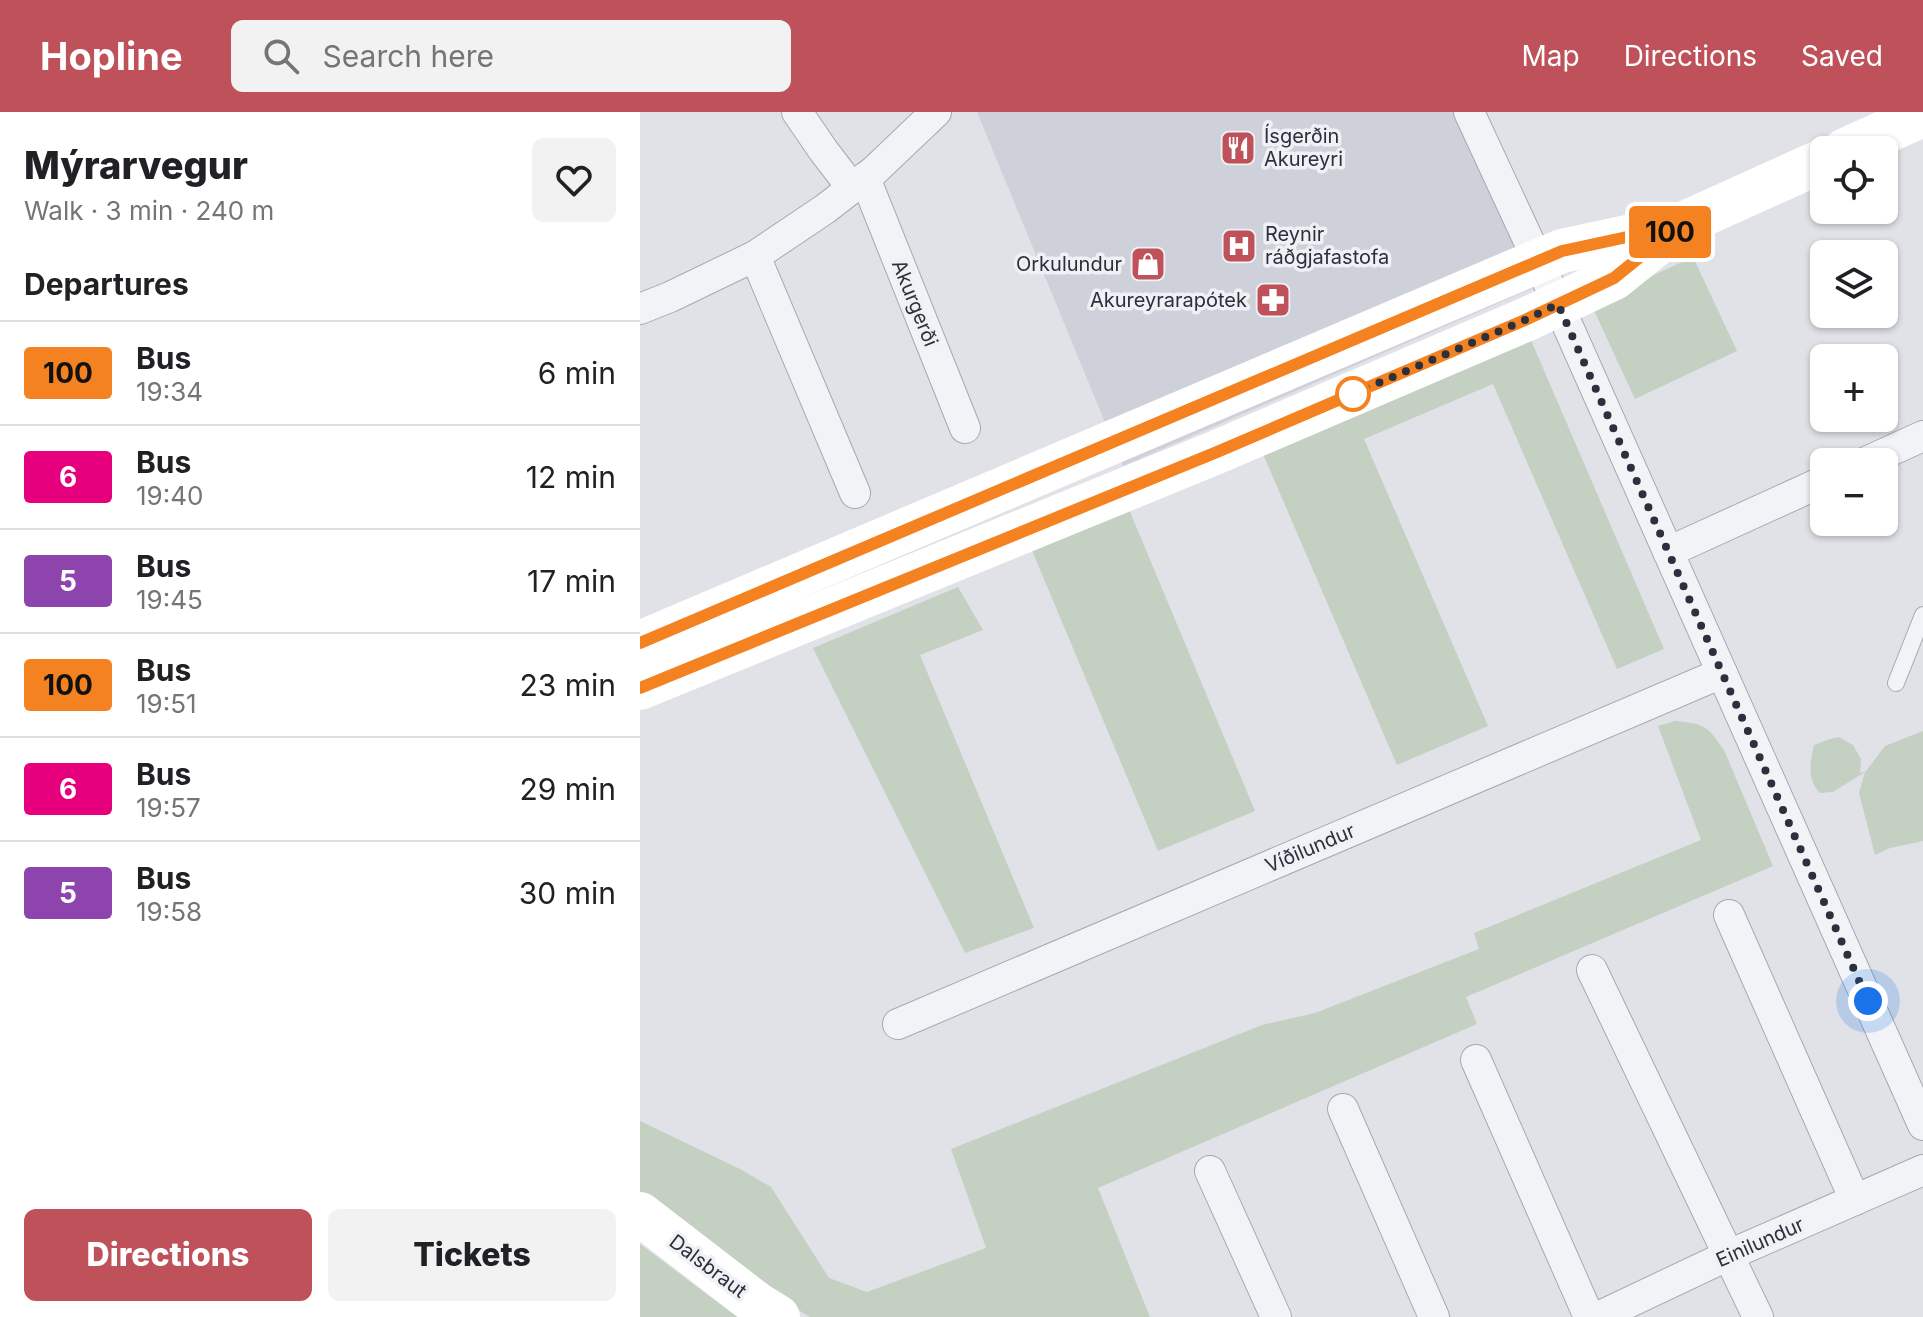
<!DOCTYPE html>
<meta charset="utf-8">
<style>
:root{--surface:#fff;--page:#f2f2f2;--text:#202124;--muted:#757577;--line:#e0e0e0;--accent:#bf515a}
body{margin:0;font-family:Inter,sans-serif;background:var(--page);color:var(--text);height:100vh;display:flex;flex-direction:column;font-size:30px;white-space:nowrap}
*{box-sizing:border-box;margin:0}
p{font-size:26px;color:var(--muted)}
.icon{flex:none;width:44px;height:44px;fill:none;stroke:currentColor;stroke-width:2;stroke-linecap:round;stroke-linejoin:round}
.map{position:relative;flex:1;overflow:hidden}
.drawer{display:flex;flex-direction:column;background:var(--surface);width:640px}
.drawer>*{flex:none}
.badge{padding:0 16px;border-radius:6px;font-size:28px;line-height:52px}
.controls{position:absolute;left:1170px;top:24px;display:grid;gap:16px}
.controls a{display:grid;place-items:center;width:88px;height:88px;border-radius:12px;background:var(--surface);box-shadow:0 2px 6px #0004;font-size:40px}
.you{position:absolute;width:40px;height:40px;margin:-20px;border:6px solid #fff;border-radius:50%;background:#1a73e8;box-shadow:0 0 0 12px #1a73e833}
.map>.badge{position:absolute;translate:-50% -50%;box-shadow:0 0 0 4px #fff}
h2{padding:0 24px;font-size:30px;line-height:72px}
.round{display:grid;place-items:center;flex:none;width:84px;height:84px;border-radius:12px;background:var(--page)}
.summary{display:flex;align-items:center;justify-content:space-between;height:136px;padding:0 24px}
h1{font-size:38px;font-weight:800;line-height:60px}
.action{display:flex;gap:16px;margin-top:auto;padding:16px 24px}
.action a{flex:1;height:92px;border-radius:12px;background:var(--accent);color:#fff;font-size:32px;font-weight:800;line-height:92px;text-align:center}
.action a+a{background:var(--page);color:var(--text)}
ul{padding:0;list-style:none}
li{display:flex;align-items:center;gap:24px;height:104px;padding:0 24px;border-top:2px solid var(--line)}
li div{flex:1}
li b{display:block;font-size:30px}
li em{font-style:normal}
li .badge{min-width:88px;font-weight:700;text-align:center}
header{display:flex;align-items:center;gap:48px;box-sizing:border-box;height:112px;padding:0 40px;background:var(--accent);color:#fff}
header strong{font-size:38px}
nav{display:flex;gap:44px;margin-inline-start:auto;font-size:28px}
.search{width:560px;height:72px;background:var(--page);display:flex;align-items:center;gap:20px;box-sizing:border-box;padding:0 28px;border-radius:12px;color:var(--muted);font-size:30px}
main{display:flex;flex:1;min-height:0}
.map>svg:first-child{display:block}
</style>
<header>
<strong>Hopline</strong>
<div class="search"><svg class="icon" aria-label="search" viewBox="0 0 24 24"><circle cx="10" cy="10" r="6"/><path d="M15 15l6 6"/></svg>Search here</div>
<nav><a>Map</a><a>Directions</a><a>Saved</a></nav>
</header>
<main>
<section class="drawer">
<div class="summary"><div><h1>Mýrarvegur</h1><p>Walk · 3 min · 240 m</p></div><a class="round"><svg class="icon" aria-label="heart" viewBox="0 0 24 24"><path d="M12 20l-8-8c-3-5 5-10 8-4 3-6 11-1 8 4z"/></svg></a></div>
<h2>Departures</h2>
<ul>
<li><span class="badge" style="background:#f58220;color:#111">100</span><div><b>Bus</b><p>19:34</p></div><em>6 min</em></li>
<li><span class="badge" style="background:#e6007e;color:#fff">6</span><div><b>Bus</b><p>19:40</p></div><em>12 min</em></li>
<li><span class="badge" style="background:#8e44ad;color:#fff">5</span><div><b>Bus</b><p>19:45</p></div><em>17 min</em></li>
<li><span class="badge" style="background:#f58220;color:#111">100</span><div><b>Bus</b><p>19:51</p></div><em>23 min</em></li>
<li><span class="badge" style="background:#e6007e;color:#fff">6</span><div><b>Bus</b><p>19:57</p></div><em>29 min</em></li>
<li><span class="badge" style="background:#8e44ad;color:#fff">5</span><div><b>Bus</b><p>19:58</p></div><em>30 min</em></li>
</ul>
<div class="action"><a>Directions</a><a>Tickets</a></div>
</section>
<div class="map">
<svg width="1283" height="1205" viewBox="0 0 1283 1205">
<rect width="100%" height="100%" fill="#e0e2e7"/>
<path fill="#ced1d9" d="M337,0h483l87,170 -424,184z"/>
<g fill="#c4d0c2">
<path d="M1053,145l44,94 -102,48 -44,-95z"/>
<path d="M887,219l137,318 -47,20 -124,-285 -129,55 124,287 -91,39 -137,-318z"/>
<path d="M488,395l127,304 -97,40 -127,-303z"/>
<path d="M318,475l25,43 -63,25 114,273 -69,25 -152,-305z"/>
<path d="M1035,609c31,3 31,4 49,29l49,116 -307,131 11,27 -379,164 52,129h-340l-62,-37 -108,-82v-77l100,48 31,18 58,91 38,14 119,-44 -35,-99 311,-124 53,-12 164,-64 -5,-16 227,-93 -43,-114z"/>
<path d="M1283,619v110l-33,7 -15,7 -16,-62 6,-21 -32,20 -13,1c-13,-13 -10,-31 -6,-48l16,-6 9,-2 14,8 8,14 -1,14 6,-2 19,-25z"/>
<path d="M0,1132l97,73h-97z"/>
</g>
<g fill="none" stroke-linecap="round" stroke-linejoin="round">
<defs>
<path id="lane" d="M1256,571l27,-68"/>
<g id="street">
<path d="M157,0l26,38 29,38"/>
<path d="M829,0l89,192 365,821"/>
<path d="M225,66l100,250"/>
<path d="M115,144l100,237"/>
<path d="M0,197l30,-12 85,-41 70,-47 49,-38 62,-59"/>
<path d="M1226,350l57,-26"/>
<path d="M1028,440l156,-71"/>
<path d="M1089,803l126,285"/>
<path d="M952,858l166,347"/>
<path d="M258,912l824,-351"/>
<path d="M836,948l113,257"/>
<path d="M703,997l91,208"/>
<path d="M570,1059l66,146"/>
<path d="M958,1205l131,-62 194,-85"/>
</g>
</defs>
<use href="#lane" stroke="#a6a9b1" stroke-width="18"/>
<use href="#street" stroke="#a6a9b1" stroke-width="32"/>
<use href="#lane" stroke="#f2f3f6" stroke-width="16"/>
<use href="#street" stroke="#f2f3f6" stroke-width="30"/>
<g stroke="#fff" stroke-width="44">
<path d="M1205,38l78,-35"/>
<path d="M0,531l922,-392 116,-25 146,-66"/>
<path d="M0,576l577,-236 308,-132 89,-42 56,-45"/>
<path d="M0,1102l117,90 21,13"/>
</g>
</g>
<g fill="none" stroke-linecap="round" stroke-linejoin="round">
<defs>
<path id="line" d="M0,531l922,-392 116,-25 -64,52 -89,42 -308,132 -577,236"/>
</defs>
<use href="#line" stroke="#fff" stroke-width="18"/>
<use href="#line" stroke="#f58220" stroke-width="12"/>
<path stroke="#2a303d" stroke-width="8" stroke-dasharray="0 14.4" d="M713,282l172,-74 33,-16 310,697"/>
</g>
<defs>
<symbol id="restaurant-square" viewBox="-11 -11 22 22"><rect x="-9" y="-9" width="18" height="18" rx="4" fill="#bf515a" stroke="#eff1f5"/><path d="M-5-6h1v4h1v-4h1v4h1v-4h1v5L-1.5 .5V6h-2V.5L-5-1ZM5-6V6H3V1.5H1.5Q1.5-4 5-6Z" fill="#fff"/></symbol>
<symbol id="hospital-square" viewBox="-11 -11 22 22"><rect x="-9" y="-9" width="18" height="18" rx="4" fill="#bf515a" stroke="#eff1f5"/><path d="M-5-5h3v3.5h4V-5h3V5h-3V1.5h-4V5h-3Z" fill="#fff"/></symbol>
<symbol id="shop-square" viewBox="-11 -11 22 22"><rect x="-9" y="-9" width="18" height="18" rx="4" fill="#bf515a" stroke="#eff1f5"/><path d="M-5-2.5h2.3a2.7 3.5 0 0 1 5.4 0H5L5.5 6h-11ZM-1.5-2.5h3a1.5 2.3 0 0 0-3 0Z" fill="#fff"/></symbol>
<symbol id="pharmacy-square" viewBox="-11 -11 22 22"><rect x="-9" y="-9" width="18" height="18" rx="4" fill="#bf515a" stroke="#eff1f5"/><path d="M-2-6h4v4h4v4h-4v4h-4v-4h-4v-4h4Z" fill="#fff"/></symbol>
</defs>
<g fill-rule="evenodd">
<use href="#restaurant-square" x="578" y="16" width="40" height="40"/>
<use href="#hospital-square" x="579" y="114" width="40" height="40"/>
<use href="#shop-square" x="488" y="132" width="40" height="40"/>
<use href="#pharmacy-square" x="613" y="168" width="40" height="40"/>
</g>
<circle fill="#fff" stroke="#f58220" stroke-width="4" cx="713" cy="282" r="16"/>
<g text-anchor="middle" stroke-width="7" stroke-linejoin="round" paint-order="stroke">
<g font-size="20" fill="#2a303d" stroke="#eff1f5" text-anchor="start">
<text x="624" y="31">Ísgerðin<tspan x="624" dy="23">Akureyri</tspan></text>
<text x="625" y="129">Reynir<tspan x="625" dy="23">ráðgjafastofa</tspan></text>
<text x="482" y="159" text-anchor="end">Orkulundur</text>
<text x="607" y="195" text-anchor="end">Akureyrarapótek</text>
</g>
<g font-size="20" fill="#2a303d" stroke="#eff1f5">
<text transform="translate(275 191) rotate(68)" y="7">Akurgerði</text>
<text transform="translate(670 736) rotate(-23)" y="7">Víðilundur</text>
<text transform="translate(1120 1130) rotate(-24)" y="7">Einilundur</text>
<text transform="translate(68 1154) rotate(37)" y="7">Dalsbraut</text>
</g>
</g>
</svg>
<div class="controls">
<a><svg class="icon" aria-label="locate" viewBox="0 0 24 24"><circle cx="12" cy="12" r="6"/><path d="M12 2v4M12 18v4M2 12h4M18 12h4"/></svg></a>
<a><svg class="icon" aria-label="layers" viewBox="0 0 24 24"><path d="M12 4l9 5-9 5-9-5zM3 14l9 5 9-5"/></svg></a>
<a>+</a>
<a>−</a>
</div>
<div class="you" style="left:1228px;top:889px"></div>
<b class="badge" style="left:1030px;top:120px;background:#f58220;color:#111">100</b>
</div>
</main>
